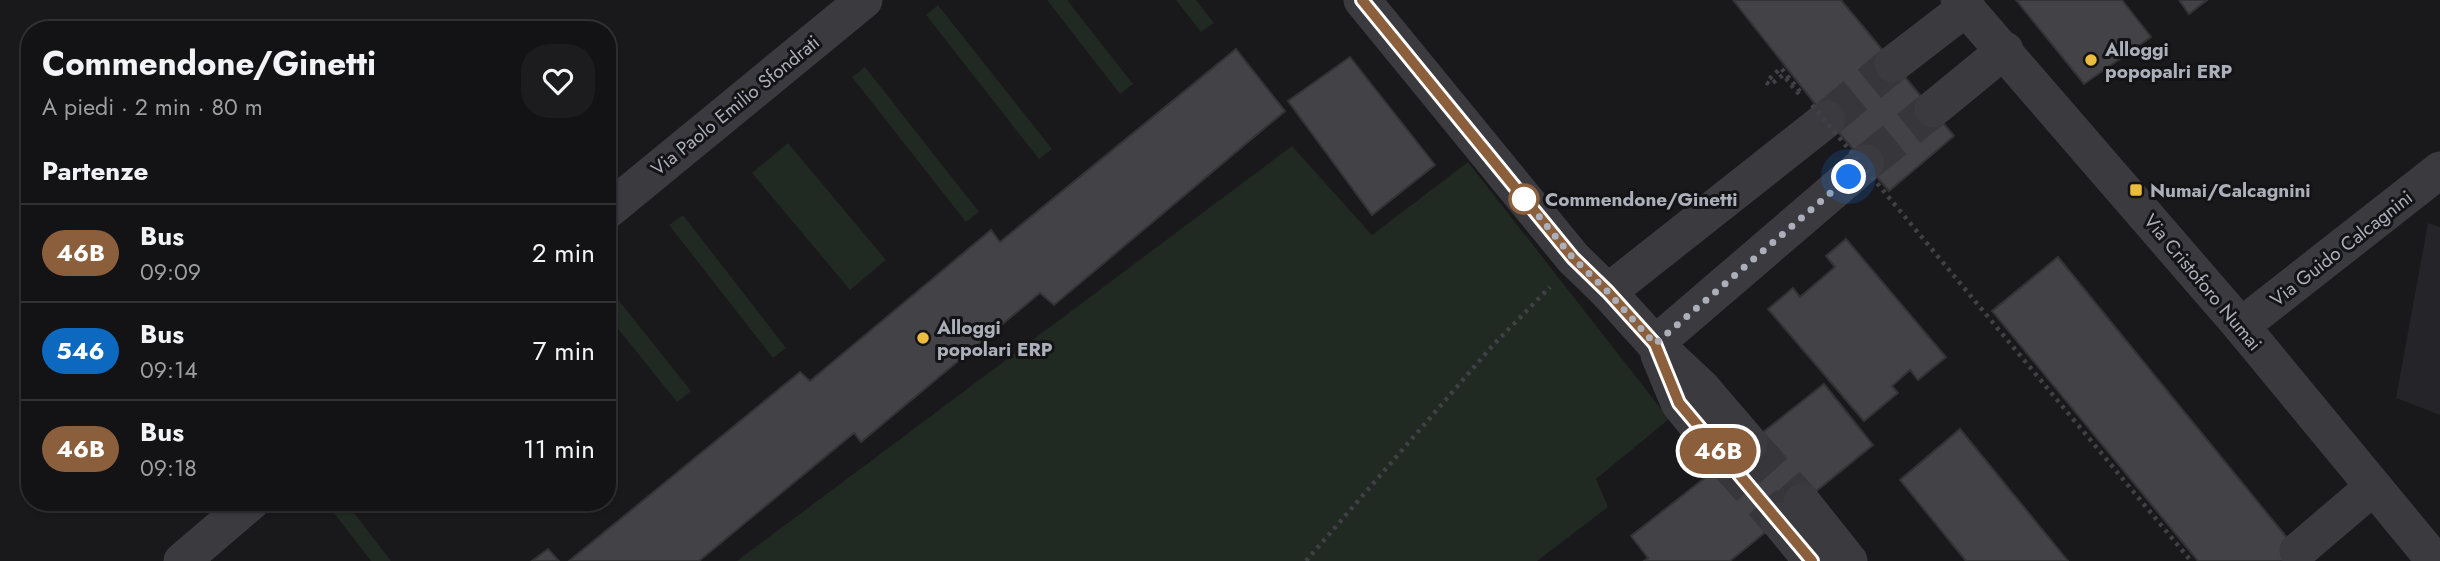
<!DOCTYPE html>
<html lang="it">
<meta charset="utf-8">
<style>
:root{--surface:#131214;--page:#1c1b1d;--text:#f1f3f6;--muted:#9d9ea0;--line:#323234}
body{margin:0;font-family:Jost,sans-serif;background:var(--page);color:var(--text);height:100vh;display:flex;flex-direction:column;font-size:26px;white-space:nowrap}
*{box-sizing:border-box;margin:0}
p{font-size:23px;color:var(--muted)}
.icon{flex:none;width:38px;height:38px;fill:none;stroke:currentColor;stroke-width:2;stroke-linecap:round;stroke-linejoin:round}
.map{position:relative;flex:1;overflow:hidden}
.details{position:absolute;left:21px;top:21px;width:595px;height:490px;display:flex;flex-direction:column;background:var(--surface);border-radius:28px;box-shadow:0 2px 5px #0004,0 0 0 2px var(--line)}
.details>*{flex:none}
.badge{padding:0 14px;border-radius:23px;font-size:24px;line-height:46px}
.you{position:absolute;width:35px;height:35px;margin:-18px;border:5px solid #fff;border-radius:50%;background:#1a73e8;box-shadow:0 0 0 10px #1a73e833}
.map>.badge{position:absolute;translate:-50% -50%;box-shadow:0 0 0 4px #fff}
h2{padding:0 21px;font-size:26px;line-height:63px}
.round{display:grid;place-items:center;flex:none;width:74px;height:74px;border-radius:28px;background:var(--page)}
.head{display:flex;align-items:center;justify-content:space-between;height:119px;padding:0 21px}
h1{font-size:33px;font-weight:700;line-height:52px}
ul{padding:0;list-style:none}
li{display:flex;align-items:center;gap:21px;height:98px;padding:0 21px;border-top:2px solid var(--line)}
li div{flex:1}
li b{display:block;font-size:26px}
li em{font-style:normal}
li .badge{min-width:77px;font-weight:700;text-align:center}
.map>svg:first-child{display:block}
</style>
<div class="map">
<svg width="2440" height="561" viewBox="0 0 2440 561">
<rect width="100%" height="100%" fill="#19181b"/>
<path fill="#252428" d="M2428,223l12,4v188l-44,-17z"/>
<g fill="#202922">
<path d="M1047,0h20l66,84 -13,10z"/>
<path d="M1176,0h20l18,23 -13,9z"/>
<path d="M938,5l114,144 -13,10 -113,-144z"/>
<path d="M865,67l114,145 -13,10 -114,-145z"/>
<path d="M788,143l98,117 -36,30 -98,-117z"/>
<path d="M1292,146l80,89 96,-73 201,257 -73,60 12,28 -71,54h-800z"/>
<path d="M683,215l103,133 -13,10 -104,-133z"/>
<path d="M608,287l83,104 -14,11 -70,-87z"/>
<path d="M347,504l44,57h-20l-37,-48z"/>
</g>
<g fill="#434347" stroke="#333336" stroke-width="2">
<path d="M1733,0h108l113,136 -65,55 -62,-72z"/>
<path d="M2016,0h106l29,37 -67,47z"/>
<path d="M2179,0h28l-18,14z"/>
<path d="M1236,49l49,62 -231,194 -14,-12 -179,149 -7,-9 -155,128h-130l231,-189 10,9 181,-151 9,12z"/>
<path d="M1350,57l85,108 -63,50 -84,-114z"/>
<path d="M1846,239l100,118 -28,23 -8,-10 -18,16 6,7 -34,28 -96,-112 25,-21 7,9 35,-30 -9,-11z"/>
<path d="M2058,257l248,304h-108l-206,-250z"/>
<path d="M1824,384l49,61 -143,116h-86l4,-3 -17,-22z"/>
<path d="M1960,429l108,132h-102l-66,-81z"/>
<path d="M548,549l11,12h-27z"/>
</g>
<g fill="none" stroke-linecap="round" stroke-linejoin="round">
<g stroke="#36363b" stroke-width="37" stroke-dasharray="37 18" stroke-linecap="butt">
<path d="M1827,119l66,-55"/>
<path d="M1866,163l67,-54"/>
<path d="M1749,443l53,59"/>
<path d="M1726,461l53,60"/>
</g>
<g stroke="#404146" stroke-width="4.5" stroke-dasharray="3.5 5" stroke-linecap="butt">
<path d="M1799,94l-16,-19 -13,10 -4,-3 15,-14 21,26"/>
<path d="M1306,561l188,-217 56,-57"/>
</g>
<g stroke="#3a3a3f" stroke-width="37">
<path d="M1362,0l211,258 35,34 47,52 47,44 47,55"/>
<path d="M1959,0l282,326 194,235"/>
<path d="M1893,64l74,-57"/>
<path d="M1933,109l72,-59"/>
<path d="M607,211l257,-211"/>
<path d="M1608,292l219,-173"/>
<path d="M2241,326l199,-156"/>
<path d="M1655,344l211,-181"/>
<path d="M1659,355l20,48 47,58"/>
<path d="M1802,502l47,59"/>
<path d="M1779,521l33,40"/>
<path d="M2298,551l75,-64"/>
<path d="M182,561l69,-59"/>
</g>
<path stroke="#404146" stroke-width="4.5" stroke-dasharray="3.5 5" stroke-linecap="butt" d="M1812,105l379,456"/>
</g>
<g fill="none" stroke-linecap="round" stroke-linejoin="round">
<defs>
<path id="line" d="M1362,0l211,258 35,34 47,52 24,59 133,158"/>
</defs>
<use href="#line" stroke="#fff" stroke-width="16"/>
<use href="#line" stroke="#8b5e3c" stroke-width="10"/>
<path stroke="#abafba" stroke-width="7" stroke-dasharray="0 12.6" d="M1524,199l-4,-6 53,65 35,34 47,52 194,-167"/>
</g>
<g fill="#ecbc3f" stroke="#141316" stroke-width="2.5">
<circle cx="2091" cy="60" r="7"/>
<rect x="2129" y="183" width="14" height="14" rx="3.5"/>
<circle cx="923" cy="338" r="7"/>
</g>
<circle fill="#fff" stroke="#8b5e3c" stroke-width="3.5" cx="1524" cy="199" r="14"/>
<g text-anchor="middle" stroke-width="6" stroke-linejoin="round" paint-order="stroke">
<g font-size="19" font-weight="bold" fill="#abafba" stroke="#141316" text-anchor="start">
<text x="2105" y="56">Alloggi<tspan x="2105" dy="22">popopalri ERP</tspan></text>
<text x="2150" y="197">Numai/Calcagnini</text>
<text x="937" y="334">Alloggi<tspan x="937" dy="22">popolari ERP</tspan></text>
</g>
<g font-size="19" fill="#abafba" stroke="#141316">
<text transform="translate(735 105) rotate(-39)" y="7">Via Paolo Emilio Sfondrati</text>
<text transform="translate(2341 248) rotate(-38)" y="7">Via Guido Calcagnini</text>
<text transform="translate(2203 282) rotate(50)" y="7">Via Cristoforo Numai</text>
</g>
<g font-size="19" font-weight="bold" fill="#abafba" stroke="#141316" text-anchor="start">
<text x="1545" y="206">Commendone/Ginetti</text>
</g>
</g>
</svg>
<div class="you" style="left:1849px;top:177px"></div>
<b class="badge" style="left:1718px;top:451px;background:#8b5e3c;color:#fff">46B</b>
<section class="details">
<div class="head"><div><h1>Commendone/Ginetti</h1><p>A piedi · 2 min · 80 m</p></div><a class="round"><svg class="icon" aria-label="heart" viewBox="0 0 24 24"><path d="M12 20l-8-8c-3-5 5-10 8-4 3-6 11-1 8 4z"/></svg></a></div>
<h2>Partenze</h2>
<ul>
<li><span class="badge" style="background:#8b5e3c;color:#fff">46B</span><div><b>Bus</b><p>09:09</p></div><em>2 min</em></li>
<li><span class="badge" style="background:#0c69bf;color:#fff">546</span><div><b>Bus</b><p>09:14</p></div><em>7 min</em></li>
<li><span class="badge" style="background:#8b5e3c;color:#fff">46B</span><div><b>Bus</b><p>09:18</p></div><em>11 min</em></li>
</ul>
</section>
</div>
